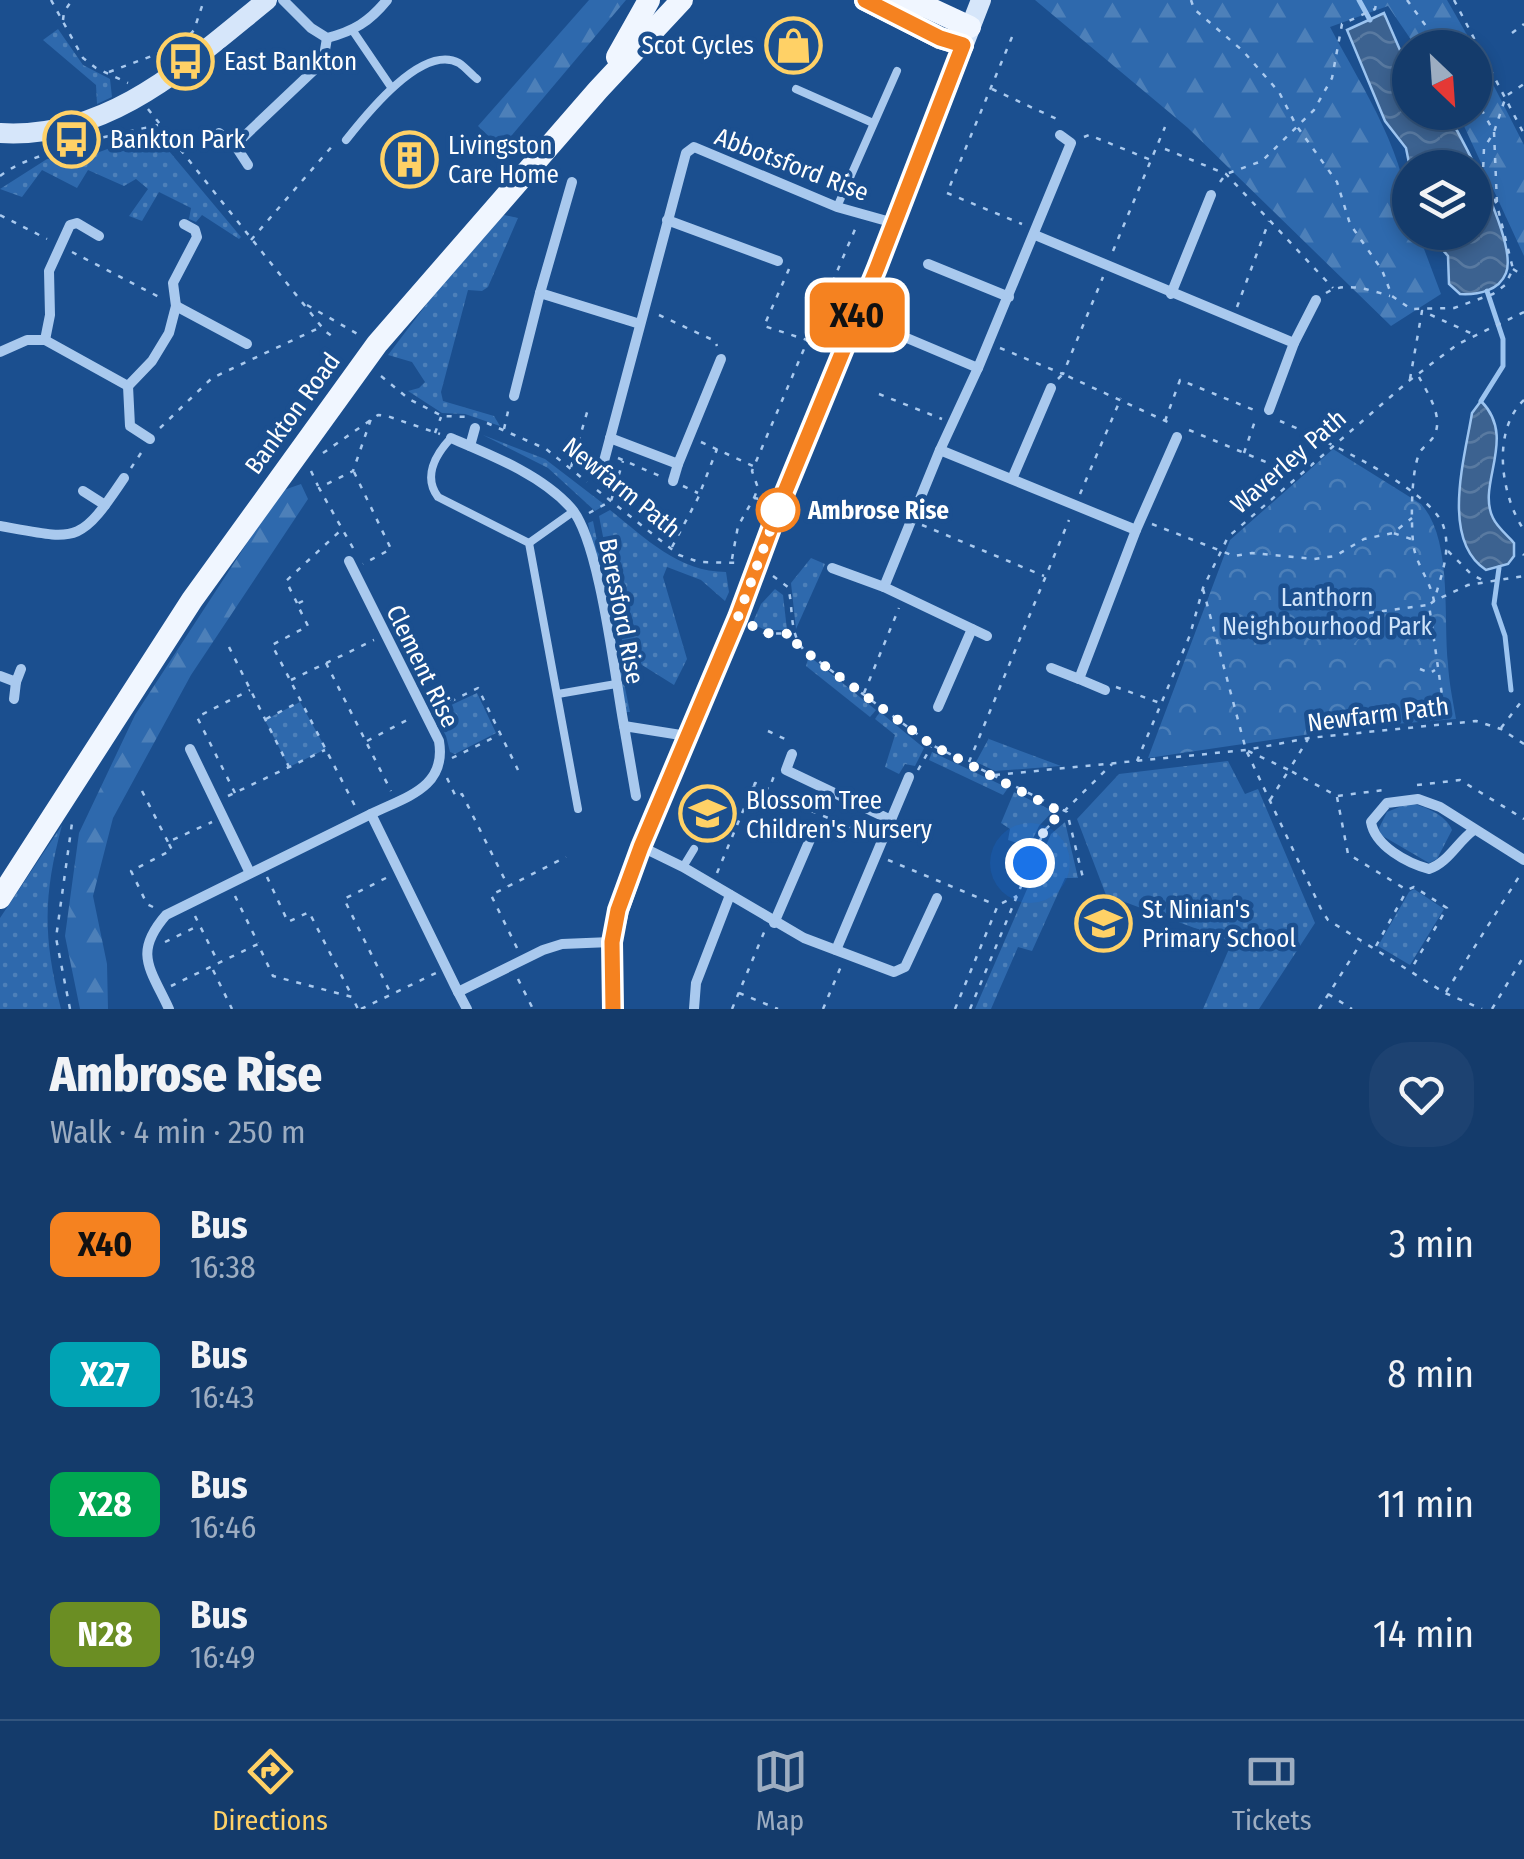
<!DOCTYPE html>
<meta charset="utf-8">
<style>
:root{--surface:#143b6b;--page:#1d4271;--text:#f1f3f6;--muted:#9dadc1;--line:#33557e;--accent:#ffd166}
body{margin:0;font-family:"Fira Sans Condensed",sans-serif;background:var(--page);color:var(--text);height:100vh;display:flex;flex-direction:column;font-size:38px;white-space:nowrap}
*{box-sizing:border-box;margin:0}
p{font-size:32px;color:var(--muted)}
.icon{flex:none;width:55px;height:55px;fill:none;stroke:currentColor;stroke-width:2;stroke-linecap:round;stroke-linejoin:round}
.map{position:relative;height:1009px;overflow:hidden}
.sheet{display:flex;flex-direction:column;background:var(--surface);flex:1}
.sheet>*{flex:none}
.badge{padding:0 20px;border-radius:15px;font-size:35px;line-height:65px}
.needle{width:65px;rotate:155deg}
.tools{position:absolute;left:1392px;top:30px;display:grid;gap:20px}
.tools a{display:grid;place-items:center;width:100px;height:100px;border-radius:50%;background:var(--surface);box-shadow:0 5px 15px #0003,0 0 0 2px var(--line);font-size:50px}
.you{position:absolute;width:50px;height:50px;margin:-25px;border:8px solid #fff;border-radius:50%;background:#1a73e8;box-shadow:0 0 0 15px #1a73e833}
.map>.badge{position:absolute;translate:-50% -50%;box-shadow:0 0 0 5px #fff}
.round{display:grid;place-items:center;flex:none;width:105px;height:105px;border-radius:40px;background:var(--page)}
.summary{display:flex;align-items:center;justify-content:space-between;height:170px;padding:0 50px}
h1{font-size:48px;font-weight:800;line-height:75px}
ul{padding:0;list-style:none}
li{display:flex;align-items:center;gap:30px;height:130px;padding:0 50px}
li div{flex:1}
li b{display:block;font-size:38px}
li em{font-style:normal}
li .badge{min-width:110px;font-weight:700;text-align:center}
.tabs{display:flex;justify-content:space-around;align-items:center;height:140px;border-top:2px solid var(--line);background:var(--surface);font-size:28px;color:var(--muted)}
.tabs a{display:grid;justify-items:center;gap:5px}
.tabs .selected{color:var(--accent)}
.map>svg:first-child{display:block}
</style>
<div class="map">
<svg width="1524" height="1009" viewBox="0 0 1524 1009">
<defs>
<pattern id="grass-dots" width="8" height="8" patternUnits="userSpaceOnUse" patternTransform="scale(2.5)"><rect width="8" height="8" fill="#2e69ad"/><path d="M2 2h.1M6 6h.1" fill="none" stroke="#4d80b9" stroke-width="1.8" stroke-linecap="round"/></pattern>
<pattern id="forest-firs" width="22" height="20" patternUnits="userSpaceOnUse" patternTransform="scale(2.5)"><rect width="22" height="20" fill="#2e69ad"/><path d="M5 1l3.5 6h-7zM16 11l3.5 6h-7z" fill="#4d80b9"/></pattern>
<pattern id="park-crowns" width="20" height="18" patternUnits="userSpaceOnUse" patternTransform="scale(2.5)"><rect width="20" height="18" fill="#2e69ad"/><path d="M2 6a3 3 0 1 1 6 0M12 15a3 3 0 1 1 6 0" fill="none" stroke="#4d80b9"/></pattern>
<pattern id="water-waves" width="16" height="10" patternUnits="userSpaceOnUse" patternTransform="scale(2.5)"><rect width="16" height="10" fill="#3c6290"/><path d="M0 5q4-4 8 0t8 0" fill="none" stroke="#597aa1"/></pattern>
</defs>
<rect width="100%" height="100%" fill="#1b4f8f"/>
<g fill="url(#grass-dots)">
<path d="M58,29l25,36 27,14 2,18 -15,7 -1,-19 -53,-45z"/>
<path d="M153,132l88,105 -2,2 -37,-24 -6,7 -7,-3 2,-11 -32,-16 -17,29 -13,-5 19,-27 -12,-10 -12,7 -36,-16 -11,18 -35,-18 -20,27 -22,-8 47,-30 47,-5z"/>
<path d="M504,215l14,3 -30,69 -6,4 -14,-1 -27,102 2,9 51,15 6,10 -35,-12 -23,-1 -34,-22 11,-3 6,-6 -13,-20 -24,-7 47,-62z"/>
<path d="M483,435l62,24 60,46 -10,6 -47,-43z"/>
<path d="M610,510c35,28 69,62 116,62l3,20 -4,9 -24,-21 -34,-13 -4,10 24,82 -13,26 -48,-30 -7,-27 -6,1 17,83h-5l-37,-189 5,-2 17,84 6,-2 -17,-87z"/>
<path d="M811,558l14,6 -29,65 -5,-46z"/>
<path d="M775,589l8,6 4,35h-21l-14,-6 9,-20z"/>
<path d="M809,656l67,54 -6,7 -64,-51z"/>
<path d="M477,693l19,40 -41,21 -5,-2 -4,-16 -12,-23z"/>
<path d="M300,702l26,47 -37,18 -24,-47z"/>
<path d="M880,712l44,36 -9,18 -10,-2 -6,10 -14,-7 10,-32 -20,-16z"/>
<path d="M989,738v1l72,27 -66,5 -19,-9z"/>
<path d="M932,752l76,36 -5,7 -74,-35z"/>
<path d="M1228,761l17,33 13,-5 57,134 -56,86h-56l29,-67 -126,-47 -29,-76 42,-45z"/>
<path d="M1014,792l39,19 -14,15 -10,21 -21,-7 2,-11 -9,-6z"/>
<path d="M1409,803c16,3 37,12 43,27l-15,29 -8,4 -48,-28 -2,-7 8,-16z"/>
<path d="M1065,822l13,56h-13l-33,73 -14,-4 -27,62h-16l76,-175z"/>
<path d="M62,825c-19,72 -19,111 -1,184h-61v-91z"/>
<path d="M1414,889l30,20 -34,56 -32,-19 31,-54z"/>
</g>
<g fill="url(#forest-firs)">
<path d="M589,0h37l-125,148 -23,-22z"/>
<path d="M1035,0h412l27,47h-58l-28,-41 -58,21c34,64 80,131 80,205l8,1 23,61 -50,32 -203,-198z"/>
<path d="M1475,49l49,96v111l-66,-143 17,-1z"/>
<path d="M301,484l7,15 -117,176 -78,143 -20,78 14,68 1,45h-28l-15,-73 14,-103 56,-118 146,-224z"/>
</g>
<path fill="url(#park-crowns)" d="M1333,449l88,55c32,35 22,115 27,160 1,19 5,37 8,55l-98,8 -210,31 82,-218z"/>
<path fill="#2e69ad" d="M1331,587l41,38 -27,28 -41,-38z"/>
<g fill="url(#water-waves)" stroke="#9cc4f0" stroke-width="2.5">
<path d="M1384,13l16,37 10,12v50l37,1c16,27 71,131 59,160 -7,18 -28,22 -46,21l-11,-10 -1,-28 -20,-23 47,-1v-64h-65l-4,-20 -21,-27 -38,-91z"/>
<path d="M1481,401c37,37 -5,83 12,117 4,9 15,18 21,25v13l-6,8 -22,6c-46,-30 -21,-113 -14,-157z"/>
</g>
<g fill="none" stroke-linecap="round" stroke-linejoin="round">
<g stroke="#9cc4f0" stroke-width="5">
<path d="M1359,0l11,20"/>
<path d="M1481,401l22,-35v-27l-16,-48"/>
<path d="M1499,568l-5,36 11,32 6,54"/>
</g>
<g stroke="#a9c9ee" stroke-width="2.5" stroke-dasharray="5 8" stroke-linecap="butt">
<path d="M51,0l32,58 13,10 32,15"/>
<path d="M1191,0l3,9 49,42 36,41 17,33 41,57 13,42 32,46 10,26 19,13 43,-1 39,-14 12,-9 8,-16 -16,-64 -14,-33 1,-24 10,-16 12,-36 18,-12"/>
<path d="M1407,0l35,48"/>
<path d="M1454,0l70,134"/>
<path d="M63,20l1,-8 8,-12"/>
<path d="M1512,33l12,-9"/>
<path d="M1012,37l-65,156 75,31"/>
<path d="M109,72l72,-27 13,-15 10,-30"/>
<path d="M992,89l69,32"/>
<path d="M1475,98l19,34 3,72"/>
<path d="M148,109l177,222 12,9"/>
<path d="M1084,137l5,-2 62,25 14,-33"/>
<path d="M78,143l80,-18"/>
<path d="M1165,149l61,25 107,114"/>
<path d="M0,176c21,-16 42,-19 66,-30"/>
<path d="M1220,182l6,-8 36,-13 52,-51 18,-32 10,-54 33,-15 2,-9"/>
<path d="M0,215l47,24"/>
<path d="M251,240l83,-96"/>
<path d="M1113,251l38,-91"/>
<path d="M72,252l91,47"/>
<path d="M789,269l-25,57 43,14"/>
<path d="M1513,269l11,7"/>
<path d="M1326,293c19,-12 44,-3 64,3"/>
<path d="M307,305l54,31"/>
<path d="M1237,307l32,-86"/>
<path d="M659,315l56,26 2,5"/>
<path d="M1000,348l63,26 40,-97"/>
<path d="M381,376l28,23 33,17 28,1"/>
<path d="M1419,377c9,17 25,40 15,59 -4,7 -12,11 -15,18 -8,19 -8,66 -6,88 2,22 17,37 21,59l34,-16 56,-9"/>
<path d="M1058,379l5,-5 109,50"/>
<path d="M1410,379l12,-68 53,24"/>
<path d="M879,394l63,25"/>
<path d="M1524,400c-33,31 -23,96 0,130"/>
<path d="M1165,421l15,-41 74,30"/>
<path d="M1280,421c36,15 149,67 163,104 9,25 -2,51 -9,76l-5,4 17,118"/>
<path d="M487,423l59,26 41,33"/>
<path d="M160,428l52,-50 109,-51"/>
<path d="M504,429l5,-22"/>
<path d="M1189,430l108,45"/>
<path d="M435,433l6,-16"/>
<path d="M701,442l52,24"/>
<path d="M323,453l55,-38 9,1 53,18"/>
<path d="M1244,453l12,-35"/>
<path d="M618,458l44,19"/>
<path d="M571,467l17,-58"/>
<path d="M131,468l12,-18"/>
<path d="M311,471l7,15"/>
<path d="M354,472l37,77 -28,15"/>
<path d="M683,486l15,7"/>
<path d="M597,490l82,65 20,7 41,1"/>
<path d="M1080,494l41,-96"/>
<path d="M754,498l4,-10 -6,-17 104,-244"/>
<path d="M589,513l22,-12 12,-40"/>
<path d="M1152,524l82,32 18,-3 62,6 21,-3 29,-17 29,-6"/>
<path d="M922,525l122,51"/>
<path d="M1411,539l-18,-6 19,-15"/>
<path d="M672,547l26,-49 19,-49"/>
<path d="M353,548l-34,-60 34,-17 18,-52"/>
<path d="M1448,551l23,23 13,7"/>
<path d="M1523,554l1,1"/>
<path d="M732,559l6,-33 16,-28 6,1"/>
<path d="M773,576l15,11c6,22 0,48 18,65l126,93 135,67 16,66"/>
<path d="M1203,589l43,161 76,161 6,9 117,73 37,16"/>
<path d="M303,601l-6,3 11,22 -36,19 83,161"/>
<path d="M297,603l-11,-22 53,-49"/>
<path d="M1369,613l58,-8"/>
<path d="M752,626l12,7 28,1"/>
<path d="M229,647l60,120"/>
<path d="M326,663l65,128"/>
<path d="M1420,669l10,4 5,-3"/>
<path d="M291,680l83,-40"/>
<path d="M1116,687l44,16"/>
<path d="M864,693l35,-85"/>
<path d="M439,707l39,-19 40,82"/>
<path d="M266,719l33,-17"/>
<path d="M1501,728l23,-30"/>
<path d="M768,731l21,10"/>
<path d="M367,741l46,-24"/>
<path d="M1248,751l41,19 19,-31"/>
<path d="M452,758l47,-23"/>
<path d="M1137,761l53,-126 13,-47 25,-51 182,-157 48,-36 66,-32"/>
<path d="M969,762l100,-242"/>
<path d="M918,770l13,-23"/>
<path d="M995,775l251,-25 63,-12 167,-17 25,8 23,15"/>
<path d="M447,778l9,19 6,-3 46,92"/>
<path d="M1417,785l43,-5 64,39"/>
<path d="M754,786l1,-3 14,6 5,-13"/>
<path d="M142,791l26,51"/>
<path d="M235,793l-38,-76 53,-27"/>
<path d="M228,796l97,-46"/>
<path d="M1337,797l11,57 59,36 7,-3 33,21 -37,63"/>
<path d="M1270,800l19,-30 48,26 47,-6"/>
<path d="M888,860l108,45"/>
<path d="M717,873l36,-86 119,49"/>
<path d="M267,877l21,45 21,-10 43,84"/>
<path d="M386,878l-42,21 47,95"/>
<path d="M235,896l23,47"/>
<path d="M153,907l-6,-3 -16,-33 41,-21 -4,-8 44,-20"/>
<path d="M195,916l23,46"/>
<path d="M165,942l33,-16"/>
<path d="M1376,946l30,-54"/>
<path d="M517,948l-26,-53 75,-38"/>
<path d="M213,970l19,39"/>
<path d="M518,979l15,30"/>
<path d="M171,986l87,-42 15,32 79,21 6,12"/>
<path d="M1446,992l76,-120"/>
<path d="M739,993l39,16"/>
<path d="M1328,994l24,15"/>
<path d="M70,1009l-14,-71 16,-115"/>
<path d="M361,1009l75,-36"/>
<path d="M732,1009l33,-79"/>
<path d="M823,1009l19,-45"/>
<path d="M955,1009l43,-104 19,-9"/>
<path d="M970,1009l74,-178 68,-67"/>
<path d="M1319,1009l42,-66"/>
<path d="M1492,1009l32,-53"/>
</g>
<g stroke="#a9c9ee" stroke-width="8">
<path d="M353,31l38,56"/>
<path d="M796,89l77,34"/>
<path d="M346,140c19,-24 76,-97 113,-77 6,4 12,11 18,16"/>
<path d="M837,207l60,-136"/>
<path d="M451,438c-16,17 -28,39 -13,59l91,46 49,266"/>
<path d="M529,543l45,-32"/>
<path d="M558,694l58,-10"/>
<path d="M683,867l11,-18"/>
</g>
<g stroke="#a9c9ee" stroke-width="10">
<path d="M283,0l28,28 16,10c27,-7 42,-16 60,-38"/>
<path d="M219,133l16,12"/>
<path d="M248,165l-13,-20 80,-76 9,-13 3,-18"/>
<path d="M667,220l111,41"/>
<path d="M1035,235l259,108 22,-43"/>
<path d="M928,264l81,33"/>
<path d="M540,293l32,-111"/>
<path d="M1171,294l40,-99"/>
<path d="M176,306l71,38"/>
<path d="M857,317l121,51 93,-225 -11,-8"/>
<path d="M45,340l83,46 24,-25 17,-28 7,-27 -3,-23 24,-46 -2,-7 -11,-6"/>
<path d="M0,352l27,-12h18l5,-25 -1,-44 21,-46 7,-2 22,13"/>
<path d="M978,368l-38,82 -56,137 103,49"/>
<path d="M128,386l2,40 20,13"/>
<path d="M514,396l26,-103 100,31"/>
<path d="M1269,410l25,-67"/>
<path d="M451,438c40,17 91,37 120,70 29,33 44,170 53,218"/>
<path d="M610,438l68,26 43,-105"/>
<path d="M470,446l5,-18"/>
<path d="M940,450l196,80 41,-93"/>
<path d="M600,476l86,-323 8,-6 143,60 57,16"/>
<path d="M1012,479l39,-91"/>
<path d="M673,481l5,-17"/>
<path d="M83,491l22,14"/>
<path d="M0,526c78,14 79,19 124,-48"/>
<path d="M349,561l90,180c8,47 -34,56 -68,73"/>
<path d="M832,568l52,19"/>
<path d="M1051,668l28,11"/>
<path d="M0,676l16,6 5,-13"/>
<path d="M1105,690l-26,-11 57,-149"/>
<path d="M14,699l2,-17"/>
<path d="M938,707l34,-78"/>
<path d="M190,749l60,124"/>
<path d="M792,754l-6,16 105,50"/>
<path d="M636,796l-12,-70 63,10"/>
<path d="M1474,830c-16,11 -26,33 -45,39 -22,-6 -54,-23 -58,-47l16,-19 31,-4 22,8 84,53"/>
<path d="M642,847l41,20 121,71 90,34 11,-5 32,-69"/>
<path d="M774,923l41,-95"/>
<path d="M836,950l73,-173"/>
<path d="M169,1009c-19,-41 -36,-56 -3,-94l205,-101 87,178"/>
<path d="M467,1009l-9,-17 85,-42 19,-6 49,-2"/>
<path d="M694,1009l2,-26 34,-88"/>
</g>
<g stroke="#d6e6fa" stroke-width="20">
<path d="M0,133c108,7 189,-70 267,-133"/>
<path d="M613,1009l-1,-68 7,-31 22,-63 97,-230 42,-113 97,-236 104,-268"/>
</g>
<g stroke="#f0f6ff" stroke-width="22">
<path d="M865,0l75,38 23,7"/>
<path d="M901,0l26,7 43,20"/>
<path d="M617,57l32,-57"/>
<path d="M0,898l192,-298 185,-256 221,-254 84,-90"/>
</g>
</g>
<g fill="none" stroke-linecap="round" stroke-linejoin="round">
<defs>
<path id="line" d="M613,1009l-1,-67 6,-32 23,-63 97,-230 42,-113 97,-236 86,-223 -23,-7 -75,-38"/>
</defs>
<use href="#line" stroke="#fff" stroke-width="22"/>
<use href="#line" stroke="#f58220" stroke-width="15"/>
<path stroke="#fff" stroke-width="10" stroke-dasharray="0 18" d="M778,510l2,-6 -42,113 26,16 30,1 2,9 10,9 126,93 129,67 -17,19 -14,32"/>
</g>
<defs>
<symbol id="shop-ring" viewBox="-11 -11 22 22"><circle r="9.5" fill="#1b4f8f" stroke="#ffd166" stroke-width="1.5"/><path d="M-5-2.5h2.3a2.7 3.5 0 0 1 5.4 0H5L5.5 6h-11ZM-1.5-2.5h3a1.5 2.3 0 0 0-3 0Z" fill="#ffd166"/></symbol>
<symbol id="bus-ring" viewBox="-11 -11 22 22"><circle r="9.5" fill="#1b4f8f" stroke="#ffd166" stroke-width="1.5"/><path d="M-5-6H5V4H4V6H2V4H-2V6H-4V4H-5ZM-3.5-4V0h7V-4ZM-3.5 1.2v1.5H-2V1.2ZM2 1.2v1.5H3.5V1.2Z" fill="#ffd166"/></symbol>
<symbol id="building-ring" viewBox="-11 -11 22 22"><circle r="9.5" fill="#1b4f8f" stroke="#ffd166" stroke-width="1.5"/><path d="M-4-6H4V6H1V3H-1V6H-4ZM-2.5-4.3h1.7v1.8h-1.7ZM.8-4.3h1.7v1.8H.8ZM-2.5-1h1.7V.8h-1.7ZM.8-1h1.7V.8H.8Z" fill="#ffd166"/></symbol>
<symbol id="school-ring" viewBox="-11 -11 22 22"><circle r="9.5" fill="#1b4f8f" stroke="#ffd166" stroke-width="1.5"/><path d="M0-5L7-2L0 1L-7-2ZM-4 1L0 2.5L4 1V4Q0 6-4 4Z" fill="#ffd166"/></symbol>
</defs>
<g fill-rule="evenodd">
<use href="#shop-ring" x="762" y="14" width="63" height="63"/>
<use href="#bus-ring" x="154" y="30" width="63" height="63"/>
<use href="#bus-ring" x="40" y="108" width="63" height="63"/>
<use href="#building-ring" x="378" y="128" width="63" height="63"/>
<use href="#school-ring" x="676" y="782" width="63" height="63"/>
<use href="#school-ring" x="1072" y="892" width="63" height="63"/>
</g>
<circle fill="#fff" stroke="#f58220" stroke-width="5" cx="778" cy="510" r="20"/>
<g text-anchor="middle" stroke-width="9" stroke-linejoin="round" paint-order="stroke">
<g font-size="25" fill="#fff" stroke="#1b4f8f" text-anchor="start">
<text x="754" y="54" text-anchor="end">Scot Cycles</text>
<text x="224" y="70">East Bankton</text>
<text x="110" y="148">Bankton Park</text>
<text x="448" y="154">Livingston<tspan x="448" dy="29">Care Home</tspan></text>
<text x="746" y="809">Blossom Tree<tspan x="746" dy="29">Children's Nursery</tspan></text>
<text x="1142" y="918">St Ninian's<tspan x="1142" dy="29">Primary School</tspan></text>
</g>
<g font-size="25" fill="#fff" stroke="#1b4f8f">
<text transform="translate(792 164) rotate(21)" y="9">Abbotsford Rise</text>
<text transform="translate(292 413) rotate(-54)" y="9">Bankton Road</text>
<text transform="translate(1288 461) rotate(-41)" y="9">Waverley Path</text>
<text transform="translate(622 487) rotate(39)" y="9">Newfarm Path</text>
<text transform="translate(622 611) rotate(79)" y="9">Beresford Rise</text>
<text transform="translate(423 666) rotate(64)" y="9">Clement Rise</text>
<text transform="translate(1378 714) rotate(-7)" y="9">Newfarm Path</text>
</g>
<g font-size="25" font-weight="bold" fill="#fff" stroke="#1b4f8f" text-anchor="start">
<text x="808" y="519">Ambrose Rise</text>
</g>
<g font-size="25" fill="#cfe3fa" stroke="#1b4f8f">
<text x="1327" y="606">Lanthorn<tspan x="1327" dy="29">Neighbourhood Park</tspan></text>
</g>
</g>
</svg>
<div class="tools">
<a><svg class="needle" viewBox="-14 -14 28 28"><path d="M0-13l5 13h-10z" fill="#e53935"/><path d="M0 13l5-13h-10z" fill="#9dadc1"/></svg></a>
<a><svg class="icon" aria-label="layers" viewBox="0 0 24 24"><path d="M12 4l9 5-9 5-9-5zM3 14l9 5 9-5"/></svg></a>
</div>
<div class="you" style="left:1030px;top:863px"></div>
<b class="badge" style="left:857px;top:315px;background:#f58220;color:#111">X40</b>
</div>
<section class="sheet">
<div class="summary"><div><h1>Ambrose Rise</h1><p>Walk · 4 min · 250 m</p></div><a class="round"><svg class="icon" aria-label="heart" viewBox="0 0 24 24"><path d="M12 20l-8-8c-3-5 5-10 8-4 3-6 11-1 8 4z"/></svg></a></div>
<ul>
<li><span class="badge" style="background:#f58220;color:#111">X40</span><div><b>Bus</b><p>16:38</p></div><em>3 min</em></li>
<li><span class="badge" style="background:#00a3b4;color:#fff">X27</span><div><b>Bus</b><p>16:43</p></div><em>8 min</em></li>
<li><span class="badge" style="background:#00a651;color:#fff">X28</span><div><b>Bus</b><p>16:46</p></div><em>11 min</em></li>
<li><span class="badge" style="background:#6b8e23;color:#fff">N28</span><div><b>Bus</b><p>16:49</p></div><em>14 min</em></li>
</ul>
</section>
<nav class="tabs">
<a class="selected"><svg class="icon" aria-label="directions" viewBox="0 0 24 24"><path d="M12 3l9 9-9 9-9-9zM9 14v-3h6M13 9l2 2-2 2"/></svg>Directions</a>
<a><svg class="icon" aria-label="map" viewBox="0 0 24 24"><path d="M3 6l6-2 6 2 6-2v14l-6 2-6-2-6 2zM9 4v14M15 6v14"/></svg>Map</a>
<a><svg class="icon" aria-label="tickets" viewBox="0 0 24 24"><path d="M3 7h18v10H3zM15 7v10"/></svg>Tickets</a>
</nav>
